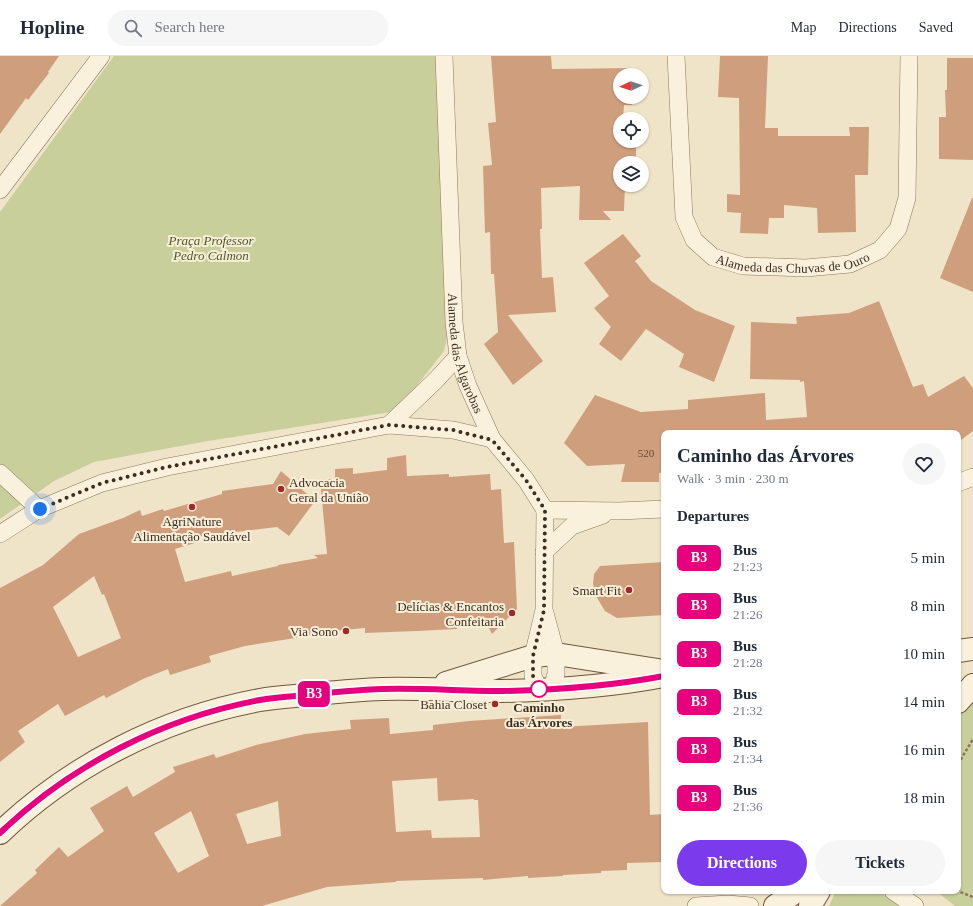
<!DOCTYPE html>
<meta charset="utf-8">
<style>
:root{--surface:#fff;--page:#f6f6f7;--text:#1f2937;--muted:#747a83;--line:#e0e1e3;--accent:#7c3aed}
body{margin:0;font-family:Georgia,serif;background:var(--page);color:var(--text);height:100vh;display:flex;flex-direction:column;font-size:15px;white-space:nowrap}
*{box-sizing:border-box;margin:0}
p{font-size:13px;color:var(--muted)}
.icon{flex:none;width:22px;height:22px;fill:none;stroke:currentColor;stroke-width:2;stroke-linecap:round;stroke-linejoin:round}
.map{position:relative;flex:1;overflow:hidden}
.panel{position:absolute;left:661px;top:374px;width:300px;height:464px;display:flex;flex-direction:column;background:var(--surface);border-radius:8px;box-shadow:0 1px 3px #0004}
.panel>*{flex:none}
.badge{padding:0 8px;border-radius:6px;font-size:14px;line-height:26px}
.needle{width:26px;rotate:266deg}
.tools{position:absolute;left:613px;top:12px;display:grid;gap:8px}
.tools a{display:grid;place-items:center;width:36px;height:36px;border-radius:50%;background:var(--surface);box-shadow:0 1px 3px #0004;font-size:20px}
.you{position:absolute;width:20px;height:20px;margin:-10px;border:3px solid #fff;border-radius:50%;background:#1a73e8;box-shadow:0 0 0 6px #1a73e833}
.map>.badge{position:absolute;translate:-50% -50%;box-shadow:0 0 0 2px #fff}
h2{padding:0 16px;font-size:15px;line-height:36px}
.round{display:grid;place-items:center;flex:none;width:42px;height:42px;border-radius:21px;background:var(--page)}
.headline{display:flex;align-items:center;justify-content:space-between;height:68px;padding:0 16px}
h1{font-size:19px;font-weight:700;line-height:30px}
.action{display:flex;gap:8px;margin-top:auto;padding:8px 16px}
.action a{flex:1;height:46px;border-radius:24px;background:var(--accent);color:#fff;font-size:16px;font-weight:700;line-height:46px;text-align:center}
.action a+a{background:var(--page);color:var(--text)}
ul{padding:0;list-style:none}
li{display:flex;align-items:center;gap:12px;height:48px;padding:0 16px}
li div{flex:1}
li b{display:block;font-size:15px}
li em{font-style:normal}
li .badge{min-width:44px;font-weight:700;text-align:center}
header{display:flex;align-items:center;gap:24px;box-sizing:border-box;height:56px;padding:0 20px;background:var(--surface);border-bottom:1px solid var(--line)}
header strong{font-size:19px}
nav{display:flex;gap:22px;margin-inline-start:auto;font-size:14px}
.search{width:280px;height:36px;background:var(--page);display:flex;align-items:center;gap:10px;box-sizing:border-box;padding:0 14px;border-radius:22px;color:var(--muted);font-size:15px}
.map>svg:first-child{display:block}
</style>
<header>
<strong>Hopline</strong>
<div class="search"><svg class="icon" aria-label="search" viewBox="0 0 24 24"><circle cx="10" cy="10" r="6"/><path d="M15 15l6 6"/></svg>Search here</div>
<nav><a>Map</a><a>Directions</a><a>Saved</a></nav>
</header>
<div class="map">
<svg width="973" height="850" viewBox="0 0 973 850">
<rect width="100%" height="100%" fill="#f0e4c8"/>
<g fill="#c9cf9b">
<path d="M114,0h322l16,262 -8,33 -47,60 -189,30 -114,21 -40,19 -54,38v-307z"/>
<path d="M973,637v213h-18l-19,-15h22v-176z"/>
<path d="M836,835h43l20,15h-70z"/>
</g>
<g fill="#cf9f7d" fill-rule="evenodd">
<path d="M0,0h59l-11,16 1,1 -21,27 -2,-2 -26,36z"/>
<path d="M491,0h60l1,13 81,-1v7h-13v22h12v8h-8l-1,14h-3v22h16v22h-16v22h5l-1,26h-21l8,9h-32l1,-34 -39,2 1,41h-2l2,49 11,-1 3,35 -48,3 35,46 -30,24 -29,-41 14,-12 -4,-58h-3l-1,-42 -5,1 -2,-67 9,-1 -4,-42 8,-1z"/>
<path d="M720,0h48l-3,72h13v8h72l-1,-9h20l-1,48h-13l1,57 -38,1 -1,-25 -33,-3v13h-15l-1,16 -28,-1 1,-20 -14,-1v-18l13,1 -1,-97 -21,-1z"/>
<path d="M947,2h26v102l-34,-1v-42h7l-1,-27h2z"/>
<path d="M972,142h1v94l-33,-14z"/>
<path d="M623,178l18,22 -6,5 16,20 44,29 40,16 -21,56 -35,-15 5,-13 -38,-25 -25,32 -22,-17 12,-17 -17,-19 15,-12 -25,-33z"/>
<path d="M879,245l34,86 10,-3 5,13 36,-21 9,12v43l-12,9 -3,-7h-294v39l-5,1v9h-38l4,-18 -38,2 -23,-23 31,-48 46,17 47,-3v-9l77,-7 1,27 41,-3 -3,-36 -4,1v-2l-50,-1 1,-57 46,2 -1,-7 53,-4z"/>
<path d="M406,399l1,21 42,-2v3l41,-3 1,16 10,-1 3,54 10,-1 3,67 -25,25 -5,-10 -30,2v3l-40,2 -52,2v-5l-44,4v2l-76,12 -36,10 2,6 -41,13 -2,-6 -25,10 -37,19 -2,-3 -39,21 -7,-12 -40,27 7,11 -25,20v-174l43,-23 36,-31 44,-16 17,-8 2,6 21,-7 1,2 58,-17v-3l51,-7 8,-13 34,30 -26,35 -12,-9 -82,10 3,5 -23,7 10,33 46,-11 1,5 46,-10v-1l40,-7 -4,-3 13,-1 -7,-75h15v-10l18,-1v6l34,-4v-12zM94,520l8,19 2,-1 17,44 -43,19 -25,-50z"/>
<path d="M664,506v53l-47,3 -12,-7 -9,-15 -3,-12 1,-10 6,-8z"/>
<path d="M561,659v12l87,-5 2,93 14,-1v48l-37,1v7l-26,1v2l-38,2v1l-35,2v-2l-45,4v-2l-87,3v1l-69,5 -65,19h-262l37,-33 -2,-3 24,-23 9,10 36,-26 -14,-23 37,-22 6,11 42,-25 -2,-5 41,-13 2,4 40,-13 49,-11 46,-5 -1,-9 39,-2 1,16 43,-4v-5l36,-4zM437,722l1,23 36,-2v1h4l2,37 -48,1 -1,-8 -35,2 -4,-51zM278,745l3,35 -34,8 -11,-30zM191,755l18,45 -31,17 -24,-40z"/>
</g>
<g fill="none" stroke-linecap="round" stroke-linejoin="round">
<defs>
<g id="street">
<path id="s1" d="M444,0l10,266 4,34 10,30 24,53 34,41 19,30"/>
<path id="s2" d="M676,0l8,161 10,23 19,17 30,9 63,2 44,-4 30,-14 18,-21 9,-31 2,-142"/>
<path d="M0,134l101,-134"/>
<path d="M389,369l47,-45 22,-24"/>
<path d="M0,417l39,36"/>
<path d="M958,427l15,-6"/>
<path d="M545,454l74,1 45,-2"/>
<path d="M0,478l39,-25 63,-26 65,-16 222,-42 64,5 39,9"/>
<path d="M544,496l28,-26 31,-11"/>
<path d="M545,557l11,41v20l-4,14"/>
<path d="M539,633l-6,-13v-20l11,-46 1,-100"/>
<path d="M893,835l22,15"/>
<path d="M696,850l32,-2 22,2"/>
</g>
<g id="secondary">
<path d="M958,595l15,-2"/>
<path d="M446,627l87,-27 23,-2 102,16"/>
<path d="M958,646l15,-17"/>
<path d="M0,777c71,-68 163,-115 260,-133 11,-2 23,-3 35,-4 29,-3 59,-6 88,-7 40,-1 80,2 120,2 54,-1 108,-5 161,-15"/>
<path d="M775,850l22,-15"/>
<path d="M810,850l9,-15"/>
</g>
</defs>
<use href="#street" stroke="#8d765c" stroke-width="18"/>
<use href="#secondary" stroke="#6f573f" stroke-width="24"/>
<g stroke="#8d765c" stroke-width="2.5" stroke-dasharray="3 2" stroke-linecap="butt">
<path d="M958,708l15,-25"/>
<path d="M958,832l2,4 13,5"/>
</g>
<use href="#street" stroke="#faf1dc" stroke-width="17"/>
<use href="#secondary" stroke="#faf1dc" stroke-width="22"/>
</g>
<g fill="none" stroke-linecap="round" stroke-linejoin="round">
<defs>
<path id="line" d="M0,777c71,-68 163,-115 260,-133 11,-2 23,-3 35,-4 29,-3 59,-6 88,-7 40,-1 80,2 120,2 54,-1 108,-5 161,-15"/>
</defs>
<use href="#line" stroke="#fff" stroke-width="9"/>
<use href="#line" stroke="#e6007e" stroke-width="6"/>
<path stroke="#3d2e20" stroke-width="4" stroke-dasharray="0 7.2" d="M40,453l62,-26 65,-16 222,-42 64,5 39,10 34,40 19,30 -1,100 -11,46v20l6,13"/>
</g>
<g fill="#9e2a2b" stroke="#f7eed8" stroke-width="1.5">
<circle cx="281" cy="433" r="4"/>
<circle cx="192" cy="451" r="4"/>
<circle cx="629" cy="534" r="4"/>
<circle cx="512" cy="557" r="4"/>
<circle cx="346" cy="575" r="4"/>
<circle cx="495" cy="648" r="4"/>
</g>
<circle fill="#fff" stroke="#e6007e" stroke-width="2" cx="539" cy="633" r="8"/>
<g text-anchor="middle" stroke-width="4" stroke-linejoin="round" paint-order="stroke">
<g font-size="11" fill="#624a37">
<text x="646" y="401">520</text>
</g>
<g font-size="13" font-style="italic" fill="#4d5a26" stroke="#f7eed8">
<text x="211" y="189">Praça Professor<tspan x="211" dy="15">Pedro Calmon</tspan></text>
</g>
<g font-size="13" fill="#3d2e20" stroke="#f7eed8">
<text dy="5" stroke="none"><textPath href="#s2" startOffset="293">Alameda das Chuvas de Ouro</textPath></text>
<text dy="5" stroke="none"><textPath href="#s1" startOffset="299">Alameda das Algarobas</textPath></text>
</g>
<g font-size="13" fill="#3d2e20" stroke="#f7eed8" text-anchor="end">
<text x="289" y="431" text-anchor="start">Advocacia<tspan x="289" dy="15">Geral da União</tspan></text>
<text x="192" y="470" text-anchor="middle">AgriNature<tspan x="192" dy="15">Alimentação Saudável</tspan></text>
<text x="621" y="539">Smart Fit</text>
<text x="504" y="555">Delícias &amp; Encantos<tspan x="504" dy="15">Confeitaria</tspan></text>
<text x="338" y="580">Via Sono</text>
<text x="487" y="653">Bahia Closet</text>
</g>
<g font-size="13" font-weight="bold" fill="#3d2e20" stroke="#f7eed8">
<text x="539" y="656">Caminho<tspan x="539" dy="15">das Árvores</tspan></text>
</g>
</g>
</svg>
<div class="tools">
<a><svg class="needle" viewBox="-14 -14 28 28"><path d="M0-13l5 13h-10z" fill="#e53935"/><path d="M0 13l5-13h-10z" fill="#747a83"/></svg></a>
<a><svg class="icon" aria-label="locate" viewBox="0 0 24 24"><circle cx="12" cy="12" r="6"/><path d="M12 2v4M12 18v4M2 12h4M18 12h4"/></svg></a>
<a><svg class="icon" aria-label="layers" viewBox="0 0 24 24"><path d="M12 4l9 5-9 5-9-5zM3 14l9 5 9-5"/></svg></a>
</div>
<div class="you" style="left:40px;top:453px"></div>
<b class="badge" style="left:314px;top:638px;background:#e6007e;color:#fff">B3</b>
<section class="panel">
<div class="headline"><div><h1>Caminho das Árvores</h1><p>Walk · 3 min · 230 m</p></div><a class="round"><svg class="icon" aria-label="heart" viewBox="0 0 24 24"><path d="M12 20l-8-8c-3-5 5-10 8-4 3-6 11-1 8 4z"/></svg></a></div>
<h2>Departures</h2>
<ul>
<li><span class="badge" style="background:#e6007e;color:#fff">B3</span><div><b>Bus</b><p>21:23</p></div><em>5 min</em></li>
<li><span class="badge" style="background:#e6007e;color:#fff">B3</span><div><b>Bus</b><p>21:26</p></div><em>8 min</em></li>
<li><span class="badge" style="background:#e6007e;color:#fff">B3</span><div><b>Bus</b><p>21:28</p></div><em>10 min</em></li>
<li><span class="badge" style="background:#e6007e;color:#fff">B3</span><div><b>Bus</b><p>21:32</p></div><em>14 min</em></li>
<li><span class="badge" style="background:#e6007e;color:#fff">B3</span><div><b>Bus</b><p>21:34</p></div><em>16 min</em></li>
<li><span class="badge" style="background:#e6007e;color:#fff">B3</span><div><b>Bus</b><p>21:36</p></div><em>18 min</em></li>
</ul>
<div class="action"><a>Directions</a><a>Tickets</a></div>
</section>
</div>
